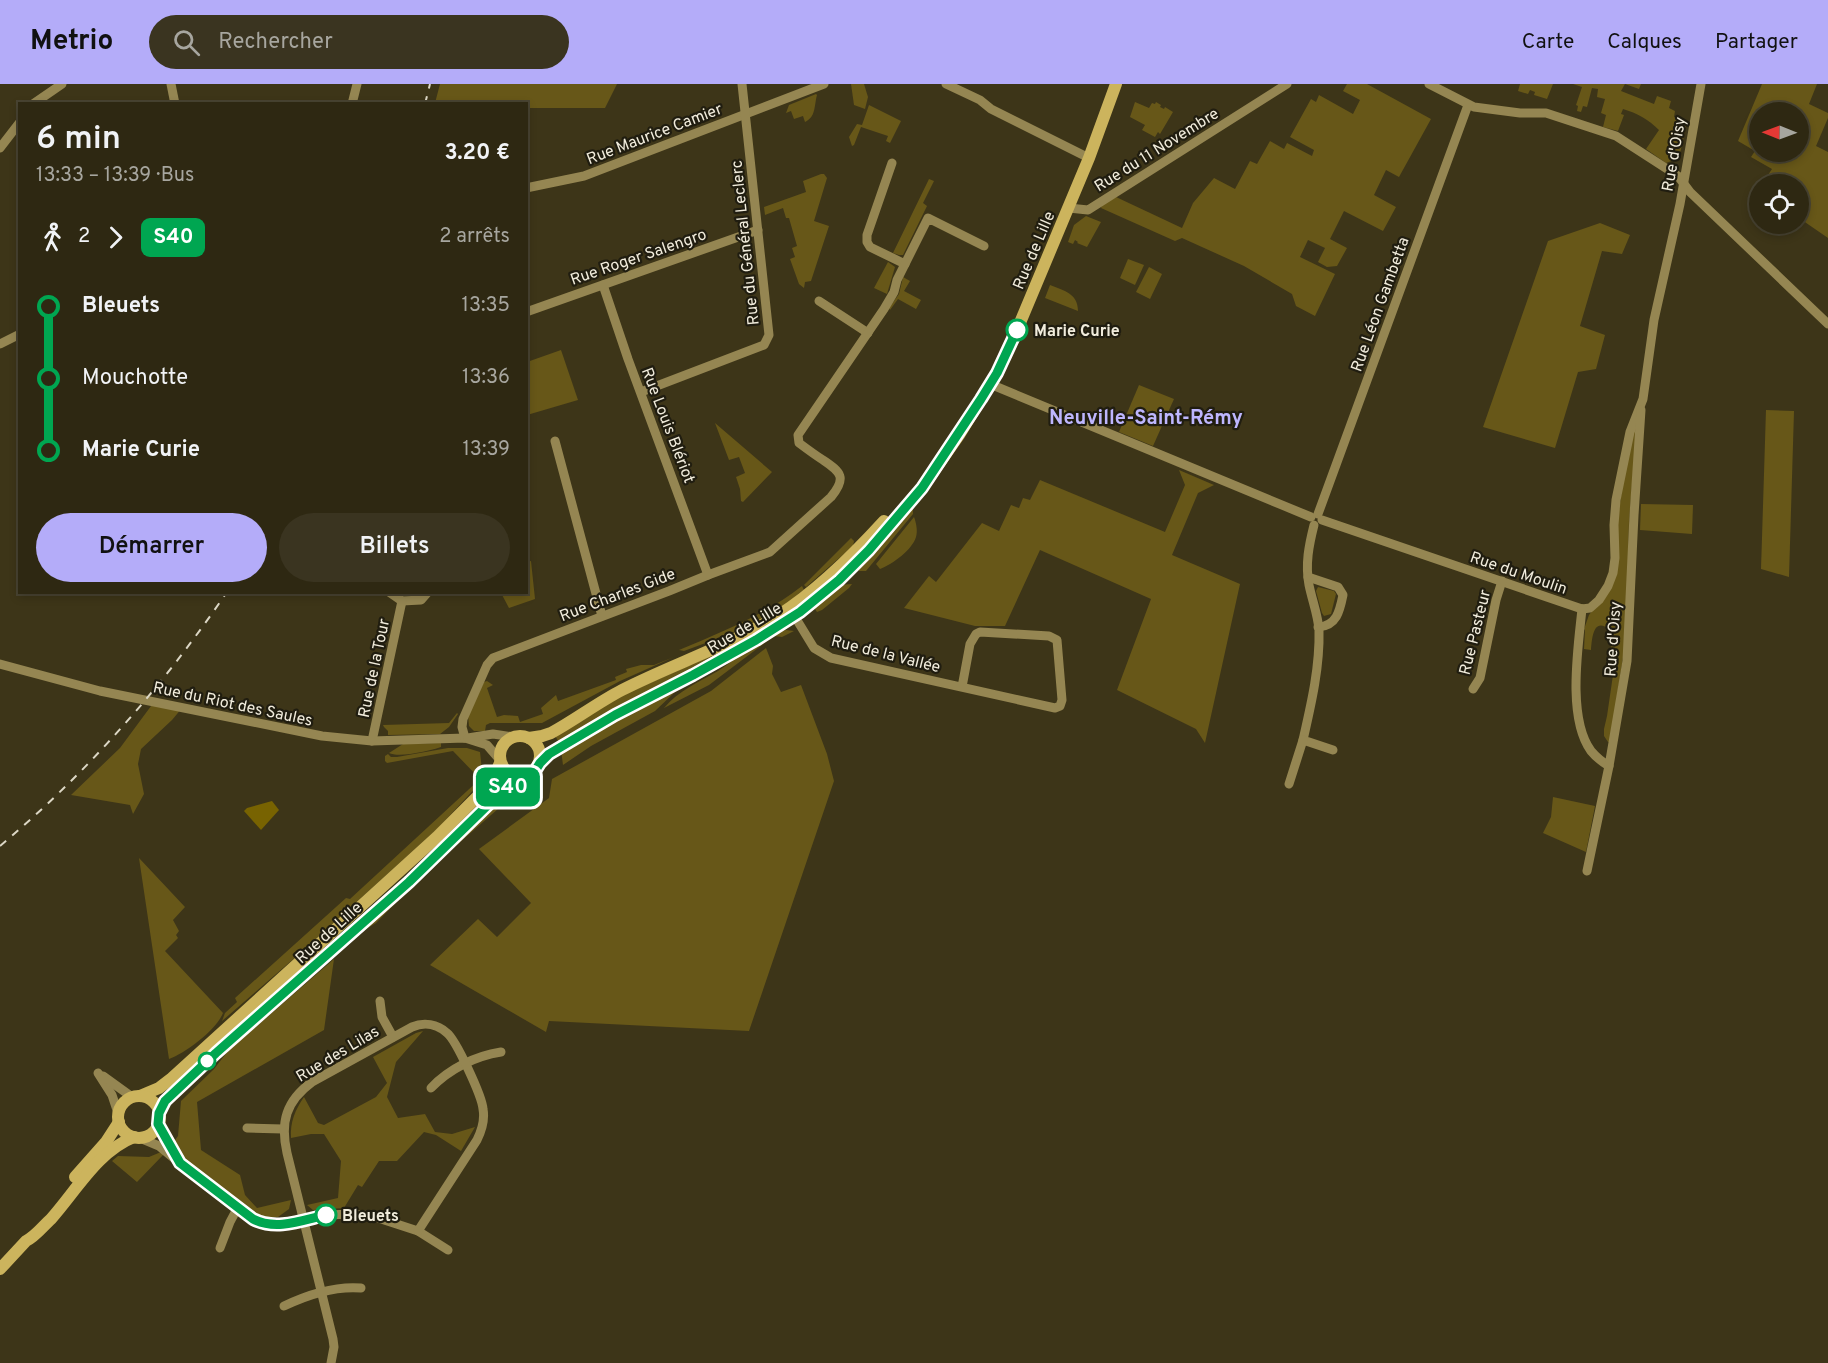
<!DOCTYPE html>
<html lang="fr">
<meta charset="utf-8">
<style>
:root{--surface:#2e2812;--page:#3a3420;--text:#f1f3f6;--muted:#a7a69f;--line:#494432;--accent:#b4acf9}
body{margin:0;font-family:Overpass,sans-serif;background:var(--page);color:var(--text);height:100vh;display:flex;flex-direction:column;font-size:22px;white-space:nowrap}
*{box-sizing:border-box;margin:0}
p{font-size:20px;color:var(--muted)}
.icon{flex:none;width:33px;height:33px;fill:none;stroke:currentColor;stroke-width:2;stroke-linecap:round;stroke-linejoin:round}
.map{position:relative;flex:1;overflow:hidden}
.panel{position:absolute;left:18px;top:18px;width:510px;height:492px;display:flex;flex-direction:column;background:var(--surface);border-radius:0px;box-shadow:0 3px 9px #0003,0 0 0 2px var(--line)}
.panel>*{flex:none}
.badge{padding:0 12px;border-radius:9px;font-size:21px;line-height:39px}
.needle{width:39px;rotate:271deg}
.tools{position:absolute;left:1749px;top:18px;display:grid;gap:12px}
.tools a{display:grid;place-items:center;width:60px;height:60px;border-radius:50%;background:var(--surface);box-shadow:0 3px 9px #0003,0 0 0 2px var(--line);font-size:30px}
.map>.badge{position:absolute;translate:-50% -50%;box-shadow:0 0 0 3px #fff}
.legs{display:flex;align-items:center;gap:9px;height:66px;padding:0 18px;font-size:20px}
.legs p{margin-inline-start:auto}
.overview{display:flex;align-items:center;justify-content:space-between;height:102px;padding:0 18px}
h1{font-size:33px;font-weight:600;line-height:45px}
.primary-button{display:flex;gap:12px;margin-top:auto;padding:12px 18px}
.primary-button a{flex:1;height:69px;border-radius:36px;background:var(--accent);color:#111;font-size:24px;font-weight:600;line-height:69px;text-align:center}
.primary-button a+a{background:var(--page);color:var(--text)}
ul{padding:0 18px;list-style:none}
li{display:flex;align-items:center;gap:21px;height:72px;font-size:22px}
li i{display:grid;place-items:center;width:9px;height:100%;margin:0 8px;background:currentColor}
li i::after{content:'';width:15px;height:15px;margin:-8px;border:4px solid;border-radius:50%;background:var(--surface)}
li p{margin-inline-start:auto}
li:first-child i{background:linear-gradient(#0000 50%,currentColor 0)}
li:last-child i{background:linear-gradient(currentColor 50%,#0000 0)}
header{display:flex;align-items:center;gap:36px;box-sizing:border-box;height:84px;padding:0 30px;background:var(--accent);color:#111}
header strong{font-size:28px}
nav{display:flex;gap:33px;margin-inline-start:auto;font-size:21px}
.search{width:420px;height:54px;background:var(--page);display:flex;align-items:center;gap:15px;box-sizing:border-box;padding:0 21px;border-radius:33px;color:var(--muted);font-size:22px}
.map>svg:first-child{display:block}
</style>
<header>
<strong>Metrio</strong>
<div class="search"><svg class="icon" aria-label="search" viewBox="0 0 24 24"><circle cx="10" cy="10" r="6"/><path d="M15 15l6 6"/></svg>Rechercher</div>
<nav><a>Carte</a><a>Calques</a><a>Partager</a></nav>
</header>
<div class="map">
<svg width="1828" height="1279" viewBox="0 0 1828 1279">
<rect width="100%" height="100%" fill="#3d3518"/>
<g fill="#675718" fill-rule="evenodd">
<path d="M440,0h177l-12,24h-78l-1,-4 -91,-1z"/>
<path d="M851,0h13l4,13 -3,12 -11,-4z"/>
<path d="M1347,0h20l64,35 -32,58 -13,-7 -12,25 22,12 -13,24 -39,-20 -14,28 17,9 -10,18 -10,1 -9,-5 7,-14 -17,-8 -8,17 35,17 -20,42 -19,-10 -4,-12 -48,-28 -62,-28 -7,3 -74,-33 1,-3 14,-8 66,31 11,-25 21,-25 21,11 15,-28 7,3 13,-23 14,8 3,-6 25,13 2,-6 -24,-13 21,-38 5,3 3,-7 34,19 7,-14 -17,-9z"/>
<path d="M1520,0h33l-6,15 -13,-4 1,-3 -5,-2 -2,4 -10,-3z"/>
<path d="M1573,0h68l-2,5 -14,-5 -4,7 33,13 3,-8 14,5 -2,7 6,3 -1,6 13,5 -8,36 -13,5 -20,-14 13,-19c-10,-10 -22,-17 -36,-21l-2,5 3,1 -6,16 -15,-4 3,-12 -5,-2 4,-14 -8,-2 1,-8 -6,-1 -5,19 -4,-1 -2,6 -4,-1 1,-5 -2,-1 6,-18z"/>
<path d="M1762,0h55l-8,20 19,9v5l-12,28 12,6v86l-29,-20 -1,-34h-36l10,-15 -21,-12 4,-6 -17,-10zM1760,28h38v40h-38z"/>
<path d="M816,10l1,1c-3,11 -1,22 -12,27l-2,-6 -9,3 -3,-8 -5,2 3,-8z"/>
<path d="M1135,18l14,6 3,-5 3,1 1,-2 5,3 -1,2 4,2 1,-2 8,5 -13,22 -2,-2 -3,5 -13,-7 3,-5 -15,-8z"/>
<path d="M869,21l32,16 -11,22 -4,-2 2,-5 -27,-9 -7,18 -2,1 -3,-9 8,-13 5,1z"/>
<path d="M821,90h3l3,4 -13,43 15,5 -18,55 -6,1 -1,6 -5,-4 -9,-25 5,-2 -3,-9 5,-2 -8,-28h-3l-3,-10 -18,7 -1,-8 42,-15 -3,-11z"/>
<path d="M929,95l5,2 -11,22 4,3 -24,49h-4l-6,-2z"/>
<path d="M1086,132l15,6 -14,25 -10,-4 1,-1 -3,-2 -2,4 -5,-2 6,-17z"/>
<path d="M1600,139l30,12 -8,19 -20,-3 -22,75 25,9 -9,34 -18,3 -23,76 -72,-21 65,-186z"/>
<path d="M1128,175l16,6 -9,20 -15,-7z"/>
<path d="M888,178l7,5 -8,27 -13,-6z"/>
<path d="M1149,183l13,7 -12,25 -14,-7z"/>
<path d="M903,193l7,4 -6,10 17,9 -5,9 -18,-10 -8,11 -1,-2 10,-14z"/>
<path d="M1050,201c14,6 28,8 28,26l-33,-13z"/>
<path d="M561,266l17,50 -51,15v-53z"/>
<path d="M1139,301l35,14 -21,47 -34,-14z"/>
<path d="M1766,326l28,1 -5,166 -28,-8z"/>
<path d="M715,339l57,49 -29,30 -2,-1 -1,-12 -4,-12 9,-4 -6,-16 -10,3z"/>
<path d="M1637,340l-8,97 -3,117 -16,104h-2l-4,-6v-7l3,-13 6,-41 -3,-45c-17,-14 -18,9 -19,20l-7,-1 1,-19 -1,-1 5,-14 21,-29 7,-63 12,-80z"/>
<path d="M1179,386l35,15 -16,8 -26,62 68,29 -35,159 -9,-14 -79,-39 34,-91 -111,-49 -35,76h-30l-71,-18 25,-32 7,6 46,-59 17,8 12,-26 8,3 4,-10 7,2 10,-20 125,52 20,-47z"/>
<path d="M1641,420l52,1 -1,29 -52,-4z"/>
<path d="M913,423v7l-47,57h-7l-1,-3z"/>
<path d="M914,433c2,5 4,14 2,20 -4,13 -23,27 -36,32l-4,-5z"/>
<path d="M851,454l3,3 -1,5 -47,41 -2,-2z"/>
<path d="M531,477l4,38 -26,9 -8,-15 25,-1 1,-30z"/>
<path d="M852,500l-3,4 -27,22 -5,2 -2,-3 2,-5 22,-19z"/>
<path d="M802,502l2,4c-7,4 -12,10 -18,14 -31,22 -67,34 -102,47l-5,-1c43,-18 86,-35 123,-64z"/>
<path d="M1318,503l16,4 2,3 -5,20 -7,2 -2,-3 -6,-22z"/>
<path d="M786,546l8,1 -12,6 -8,-1 -65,49 -45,23c14,-17 35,-26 54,-37 20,-13 45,-38 68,-41z"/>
<path d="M766,564l7,18 -1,8 9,18 20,-7 26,69 7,27 -85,250 -200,-10 -3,11 -116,-67 48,-46 19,18 34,-34 -52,-54 70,-51 3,-19 159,-88z"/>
<path d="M715,570l2,5 -157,85 -6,-10 42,-27z"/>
<path d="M674,573l-54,24 -78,42h-52l-4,2 -1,6h-11l-5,-5 -1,-10 16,-34 3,-1 6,4 -6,3 10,29 7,-2 14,1 2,6 23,-8 -2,-6 15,-13 2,6 58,-21 -1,-3 12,-5 -1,-3 15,-4h13z"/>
<path d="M715,585l-40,23 -20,19 -64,35 -28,19 -2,-15z"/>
<path d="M154,618l28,6 -10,12 -31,29 -3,15 6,30 -11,20 -3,-9 -59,-10 49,-47z"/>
<path d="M457,629l1,1 -9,13 -9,7 -52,1v-4l-4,-4 -1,-2 66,-2z"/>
<path d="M441,659v4c-12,4 -42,11 -52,6l14,-9z"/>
<path d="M448,664h19l13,4 3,27 -1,2 -45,48 -139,126 -76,66 3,-8 12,-11 -2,-4 111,-100 4,1 130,-120 -27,-28 -66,12 -2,-2v-5l3,-2 3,3h6z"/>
<path d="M504,711l3,6 -81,71 -50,51 -15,9z"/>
<path d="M1553,713l42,9 -9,46 -43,-19 8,-16z"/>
<path d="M139,774l46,49 -12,13 6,11 -3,4 2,3 -13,13 58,62c-7,17 -37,40 -54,46z"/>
<path d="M334,875l-10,71 -127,72 4,48 39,25 5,20 12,13 34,-8 -2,9 -11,8h-12l-14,-4 -67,-52 -12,-18 5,-7 3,-35 33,-32 14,-18z"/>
<path d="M423,947l-27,31 -9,35 11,21 27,-4 10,18 17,2 23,-7 -14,24 -25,-16 -12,-3 -27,29h-18l-17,26 -4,-2 -14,23 -31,2 -6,-5 31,-7 3,-37 -17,-27h-13l-20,4c-1,-16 4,-28 13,-41l14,26 6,2 52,-28 11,-14 -14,-26 43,-24z"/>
<path d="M161,1068l3,2 -27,28 -25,-21 6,-5 31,1z"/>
</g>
<path fill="#786301" d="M272,717l7,9 -18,20 -17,-19 3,-3z"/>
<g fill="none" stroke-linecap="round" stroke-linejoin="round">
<g stroke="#958652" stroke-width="9">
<path d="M171,0l4,20"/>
<path d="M946,0l34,16 11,9 98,49"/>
<path d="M1429,0l45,23 46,6h26l70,23 62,40 12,16 138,132"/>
<path d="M33,20l29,-20"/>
<path d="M352,20l5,-20"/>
<path d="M0,64l20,-26"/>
<path d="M892,79l-25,72v7l3,5 35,17"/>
<path d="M526,104l58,-12 240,-92"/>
<path d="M1069,124l19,2 199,-126"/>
<path d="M603,201l25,74 80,216"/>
<path d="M819,217l49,32"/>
<path d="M529,227l229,-81"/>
<path d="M0,260l20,-10"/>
<path d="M990,300l321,133"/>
<path d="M641,308l123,-47 5,-10 -27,-251"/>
<path d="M555,357l47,175"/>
<path d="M1318,430l150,-409"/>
<path d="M1322,436l260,89"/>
<path d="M1314,441c-5,20 -9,39 -5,60 3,15 9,30 10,45 1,37 -8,75 -16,110l30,10"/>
<path d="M1308,493l30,10 5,8c-3,15 -6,31 -25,32"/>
<path d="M389,508l13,9 19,-1 7,-8"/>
<path d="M1582,525l8,-1 9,-8 9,-14 5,-13 2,-15 -1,-33 2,-25 14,-68 13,-33 11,-79 26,-116 21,-120"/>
<path d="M1582,525c-4,39 -15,109 9,142 5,6 11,11 18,15"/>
<path d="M792,528l22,36 17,10 224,50 5,-2 2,-6 -5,-60 -8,-4 -69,-4 -4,2 -6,10 -8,43"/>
<path d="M0,580l100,27 222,45 50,5 93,-3 22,7 13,15"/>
<path d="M1473,605l7,-11 16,-78 6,-19"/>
<path d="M465,654l-3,-11 1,-8 24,-54 6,-7 176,-67 39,-16 62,-23 61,-55c16,-19 10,-25 -8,-37 -8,-5 -16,-11 -24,-17l-1,-8 86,-126 10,-17 3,-12 31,-62 56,28"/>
<path d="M468,654l25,-4 21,3"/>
<path d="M372,657l30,-140"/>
<path d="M1289,700l14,-44"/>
<path d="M1587,787l22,-105 18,-105 7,-146 7,-105"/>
<path d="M380,917l2,16 11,20"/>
<path d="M98,989l14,22 6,18"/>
<path d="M103,992l29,21"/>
<path d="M431,1004c18,-19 44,-32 70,-36"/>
<path d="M158,1040l17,32"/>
<path d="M247,1044l36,1"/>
<path d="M140,1054l19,8 28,23 72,53 19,2 48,-9 28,-1 18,2 46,15 30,19"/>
<path d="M220,1164l10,-26 8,-15"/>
<path d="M284,1222c23,-11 52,-20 77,-18"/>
<path d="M331,1279l3,-16 -1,-8 -46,-186c-7,-31 -1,-52 25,-71l100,-55c12,-5 25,-3 35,6 9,7 35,63 36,76 2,11 -1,21 -6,31l-59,91"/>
</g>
<g stroke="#ccb45d" stroke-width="12">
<circle cx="520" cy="672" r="20"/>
<path d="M529,654l13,-2 9,-3c24,-13 46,-30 71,-43 51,-26 107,-44 157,-75 39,-25 74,-60 105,-94"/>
<path d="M540,679l9,-9 66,-39 78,-40 101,-59 59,-49 43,-48 26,-31 37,-53 38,-62 20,-43 72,-172 27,-74"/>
<path d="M140,1012l19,-8 13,-10 265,-241 54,-54 9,-20"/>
<circle cx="139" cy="1033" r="21"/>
<path d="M159,1029l6,-12 23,-23c73,-66 147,-129 220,-195 38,-34 71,-76 113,-106"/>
<path d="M75,1093l31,-35 13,-20"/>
<path d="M0,1185l26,-28c10,-5 17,-15 25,-22 25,-28 47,-68 83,-82"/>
</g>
<g stroke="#dcd7c5" stroke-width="2" stroke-dasharray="8 8" stroke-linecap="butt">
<path d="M425,20l5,-20"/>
<path d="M0,762c88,-74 162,-159 227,-254"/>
</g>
</g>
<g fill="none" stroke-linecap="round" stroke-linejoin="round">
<defs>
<path id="line-1" d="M326,1131c-23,5 -50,16 -73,4l-73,-56 -22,-39 1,-11 6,-12 51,-48 193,-171 85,-83 18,-16 23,-12 5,-8 9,-9 66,-39 78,-40 63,-35 44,-28 39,-32 30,-30 53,-62 59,-89 16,-26 20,-43"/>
</defs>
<use href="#line-1" stroke="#fff" stroke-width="14"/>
<use href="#line-1" stroke="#00a651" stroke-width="9"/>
</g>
<g fill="#fff" stroke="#00a651" stroke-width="3">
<circle cx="1017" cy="246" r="10"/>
<circle cx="207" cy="977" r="8"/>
<circle cx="326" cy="1131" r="10"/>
</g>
<g text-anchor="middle" stroke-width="4.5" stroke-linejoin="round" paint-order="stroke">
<g font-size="16" fill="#f1ecdc" stroke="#201d10">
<text transform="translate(654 49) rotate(-21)" y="6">Rue Maurice Camier</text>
<text transform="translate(1156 65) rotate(-32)" y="6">Rue du 11 Novembre</text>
<text transform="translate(1673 70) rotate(-80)" y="6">Rue d'Oisy</text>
<text transform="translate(744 159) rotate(-96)" y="6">Rue du Général Leclerc</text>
<text transform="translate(1033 166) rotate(-67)" y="6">Rue de Lille</text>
<text transform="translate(638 172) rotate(-19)" y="6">Rue Roger Salengro</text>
<text transform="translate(1379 220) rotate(-70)" y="6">Rue Léon Gambetta</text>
<text transform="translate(669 341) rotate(69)" y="6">Rue Louis Blériot</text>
<text transform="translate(1519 488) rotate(19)" y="6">Rue du Moulin</text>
<text transform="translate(617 510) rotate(-21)" y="6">Rue Charles Gide</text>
<text transform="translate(744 543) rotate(-31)" y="6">Rue de Lille</text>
<text transform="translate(1474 548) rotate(-76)" y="6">Rue Pasteur</text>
<text transform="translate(1612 555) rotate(-86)" y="6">Rue d'Oisy</text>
<text transform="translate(886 569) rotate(14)" y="6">Rue de la Vallée</text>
<text transform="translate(373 584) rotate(-78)" y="6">Rue de la Tour</text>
<text transform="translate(233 619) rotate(12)" y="6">Rue du Riot des Saules</text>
<text transform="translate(328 848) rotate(-42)" y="6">Rue de Lille</text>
<text transform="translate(337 969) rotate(-31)" y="6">Rue des Lilas</text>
</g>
<g font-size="16" font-weight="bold" fill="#f1ecdc" stroke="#201d10" text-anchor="start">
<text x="1034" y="252">Marie Curie</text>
<text x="342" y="1137">Bleuets</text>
</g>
<g font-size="20" font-weight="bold" fill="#beb6fe" stroke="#201d10">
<text x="1146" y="340">Neuville-Saint-Rémy</text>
</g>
</g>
</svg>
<div class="tools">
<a><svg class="needle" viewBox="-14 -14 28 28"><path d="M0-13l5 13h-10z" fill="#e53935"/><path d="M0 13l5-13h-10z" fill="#a7a69f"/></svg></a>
<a><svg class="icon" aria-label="locate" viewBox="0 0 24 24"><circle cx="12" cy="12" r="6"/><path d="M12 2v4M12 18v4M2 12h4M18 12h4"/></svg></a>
</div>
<b class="badge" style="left:508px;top:703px;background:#00a651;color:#fff">S40</b>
<section class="panel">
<div class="overview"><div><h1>6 min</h1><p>13:33 – 13:39 · Bus</p></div><b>3.20 €</b></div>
<div class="legs"><svg class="icon" aria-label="walk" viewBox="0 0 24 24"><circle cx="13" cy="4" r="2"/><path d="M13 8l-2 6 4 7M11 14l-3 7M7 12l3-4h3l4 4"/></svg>2<svg class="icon" aria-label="forward" viewBox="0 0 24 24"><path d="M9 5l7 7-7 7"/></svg><b class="badge" style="background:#00a651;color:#fff">S40</b><p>2 arrêts</p></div>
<ul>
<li><i style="color:#00a651"></i><b>Bleuets</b><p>13:35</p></li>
<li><i style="color:#00a651"></i><span>Mouchotte</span><p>13:36</p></li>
<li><i style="color:#00a651"></i><b>Marie Curie</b><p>13:39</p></li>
</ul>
<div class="primary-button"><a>Démarrer</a><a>Billets</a></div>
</section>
</div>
